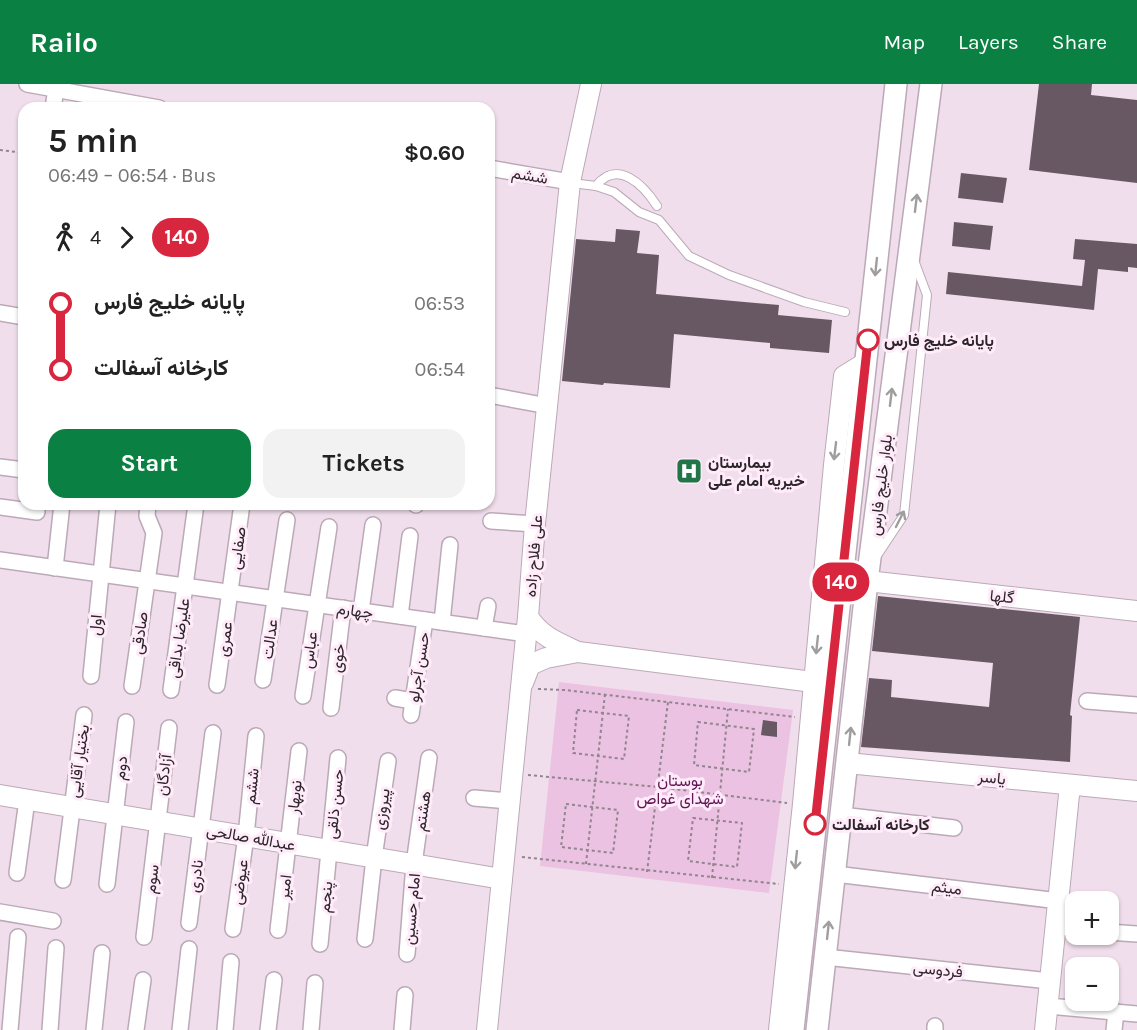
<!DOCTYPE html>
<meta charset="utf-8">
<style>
:root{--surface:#fff;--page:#f2f2f2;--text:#222;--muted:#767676;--accent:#0b8043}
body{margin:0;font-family:Karla,Vazirmatn,sans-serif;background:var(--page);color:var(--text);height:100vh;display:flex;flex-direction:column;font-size:22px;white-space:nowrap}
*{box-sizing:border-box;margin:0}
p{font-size:20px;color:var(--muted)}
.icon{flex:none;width:33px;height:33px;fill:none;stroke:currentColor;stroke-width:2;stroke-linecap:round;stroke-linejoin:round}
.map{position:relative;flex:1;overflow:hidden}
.panel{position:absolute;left:18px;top:18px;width:477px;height:408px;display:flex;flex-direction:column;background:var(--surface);border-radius:18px;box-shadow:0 2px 4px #0004}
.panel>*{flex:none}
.badge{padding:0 12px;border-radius:20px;font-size:21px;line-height:39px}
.tools{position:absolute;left:1065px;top:807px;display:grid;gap:12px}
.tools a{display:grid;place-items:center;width:54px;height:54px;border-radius:12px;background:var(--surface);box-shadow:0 2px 4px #0004;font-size:30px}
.map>.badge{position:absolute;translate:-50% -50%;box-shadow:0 0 0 3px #fff}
.legs{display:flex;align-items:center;gap:9px;height:66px;padding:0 30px;font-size:20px}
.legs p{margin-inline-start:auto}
.summary{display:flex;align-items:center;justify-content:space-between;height:102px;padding:0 30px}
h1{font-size:33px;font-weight:700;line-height:45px}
.primary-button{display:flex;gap:12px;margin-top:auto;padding:12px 30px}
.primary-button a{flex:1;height:69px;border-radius:18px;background:var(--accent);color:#fff;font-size:24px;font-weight:700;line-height:69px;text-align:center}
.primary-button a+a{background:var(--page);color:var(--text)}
ul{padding:0 30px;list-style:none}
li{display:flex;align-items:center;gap:21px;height:66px;font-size:22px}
li i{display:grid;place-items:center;width:9px;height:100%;margin:0 8px;background:currentColor}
li i::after{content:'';width:15px;height:15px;margin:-8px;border:4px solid;border-radius:50%;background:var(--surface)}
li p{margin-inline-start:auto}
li:first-child i{background:linear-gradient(#0000 50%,currentColor 0)}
li:last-child i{background:linear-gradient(currentColor 50%,#0000 0)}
header{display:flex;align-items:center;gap:36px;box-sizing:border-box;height:84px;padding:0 30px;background:var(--accent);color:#fff}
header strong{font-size:28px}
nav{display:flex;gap:33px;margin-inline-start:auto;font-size:21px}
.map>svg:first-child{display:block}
</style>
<header>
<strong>Railo</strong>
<nav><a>Map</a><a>Layers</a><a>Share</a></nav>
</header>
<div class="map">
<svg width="1137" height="946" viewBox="0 0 1137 946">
<rect width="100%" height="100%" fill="#f1deec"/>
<path fill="#ebc2e1" d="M559,598l234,28 -24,183 -229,-27z"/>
<g fill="#685864">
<path d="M1039,0h53l-1,11 46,5v83l-108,-13z"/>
<path d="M961,89l46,5 -4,25 -45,-5z"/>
<path d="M954,138l39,4 -3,24 -38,-4z"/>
<path d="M616,145l24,2 -3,22 22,2 -3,39 123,11 -1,10 54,5 -3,33 -59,-5v-5l-96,-9 -4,54 -66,-5 -1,2 -41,-4 14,-142 39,3z"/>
<path d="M1075,155l62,5v24l-9,-1v5l-30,-3 -4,41 -148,-16 2,-22 134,14 3,-26 -12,-1z"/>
<path d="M878,512l202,21 -10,98 2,1 -2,46 -209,-15 8,-69 23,2 -1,17 98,10 4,-44 -121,-12z"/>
<path d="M763,636l14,2v15l-16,-2z"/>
</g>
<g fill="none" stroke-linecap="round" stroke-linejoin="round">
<defs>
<g id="service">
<path d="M572,99l24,3 18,6 25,20 20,8 30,36 40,19 75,27 41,10"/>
<path d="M596,102c21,-27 47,-2 61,20"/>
<path d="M876,473l28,-42 23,-220 -12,-32"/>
</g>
<g id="minor">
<path d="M27,0l132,24"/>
<path d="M53,24l3,-19"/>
<path d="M489,84l81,14"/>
<path d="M0,229l24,4"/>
<path d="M489,311l59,11"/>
<path d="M0,383l24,3"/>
<path d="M416,421v-1"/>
<path d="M0,423l37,5"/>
<path d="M491,437l44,3"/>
<path d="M0,476l526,74"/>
<path d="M55,484l7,-64"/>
<path d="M361,527l12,-86"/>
<path d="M400,532l10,-80"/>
<path d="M442,538l8,-77"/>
<path d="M484,544l4,-22"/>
<path d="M91,592l17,-172"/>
<path d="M263,596l24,-160"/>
<path d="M217,601l25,-181"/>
<path d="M132,602l22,-153 -7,-17 1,-12"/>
<path d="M171,606l25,-186"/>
<path d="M303,612l26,-169"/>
<path d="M395,614l18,3"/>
<path d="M1087,617l50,4"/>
<path d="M331,624l12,-100"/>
<path d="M411,631l14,-95"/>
<path d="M474,714l35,3"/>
<path d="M841,731l113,13"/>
<path d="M17,789l10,-73"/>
<path d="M835,790l224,27"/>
<path d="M63,796l21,-165"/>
<path d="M107,800l19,-162"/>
<path d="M0,828l53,9"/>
<path d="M189,839l24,-190"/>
<path d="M1056,843l20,1"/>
<path d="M233,845l13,-93 10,-100"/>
<path d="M278,846l21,-179"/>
<path d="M1108,848l29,2"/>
<path d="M144,853l25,-209"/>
<path d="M365,855l9,-81 14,-97"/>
<path d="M320,860l18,-186"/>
<path d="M407,870l7,-90 15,-106"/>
<path d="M825,873l225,24"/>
<path d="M1048,922l89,8"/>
<path d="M10,946l8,-93"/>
<path d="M50,946l6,-82"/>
<path d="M94,946l8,-77"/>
<path d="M136,946l7,-50"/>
<path d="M180,946l9,-81"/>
<path d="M225,946l6,-68"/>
<path d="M268,946l6,-50"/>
<path d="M311,946l4,-47"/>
<path d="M402,946l3,-35"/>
<path d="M935,946v-4"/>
<path d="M1114,946l2,-18"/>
</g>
<g id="tertiary">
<path d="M867,497l270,30"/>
<path d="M528,533c14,20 28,25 50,35l235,30"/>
<path d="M523,599l7,-18 16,-7 32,-6"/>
<path d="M847,679l290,28"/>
<path d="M0,711l502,84"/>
<path d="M487,946l41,-413 7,-93 35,-342 21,-98"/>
<path d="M779,946l24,-226 31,-339 10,-89 21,-13"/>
<path d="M1045,946l25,-245"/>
</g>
<g id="secondary">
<path d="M793,946l103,-946"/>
<path d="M817,946l50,-449 64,-497"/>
</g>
</defs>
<use href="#service" stroke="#bca9b7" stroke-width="10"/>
<use href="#minor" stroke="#bca9b7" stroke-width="18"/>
<use href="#tertiary" stroke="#bca9b7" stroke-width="22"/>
<use href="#secondary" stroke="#bca9b7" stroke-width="24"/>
<g stroke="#92858f" stroke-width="2" stroke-dasharray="3 3" stroke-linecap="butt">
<path d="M0,66l24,3"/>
<path d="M538,605l27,1 230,27"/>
<path d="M577,626l52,6 -5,43 -51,-6z"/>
<path d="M698,638l56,7 -5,43 -55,-7z"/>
<path d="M528,691l130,12 129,16"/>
<path d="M566,720l52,6 -5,43 -52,-6z"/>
<path d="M693,734l49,5 -5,44 -49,-6z"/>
<path d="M522,773l257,27"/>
<path d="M586,780l19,-170"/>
<path d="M647,788l21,-170"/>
<path d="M712,794l16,-169"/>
</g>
<use href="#service" stroke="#fff" stroke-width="8"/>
<use href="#minor" stroke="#fff" stroke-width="15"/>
<use href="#tertiary" stroke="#fff" stroke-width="20"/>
<use href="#secondary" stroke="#fff" stroke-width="21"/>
</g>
<defs><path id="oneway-shaft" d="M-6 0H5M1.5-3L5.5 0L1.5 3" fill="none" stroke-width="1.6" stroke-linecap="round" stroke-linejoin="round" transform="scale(1.5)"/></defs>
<g stroke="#a09d9f">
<use href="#oneway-shaft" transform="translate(916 119) rotate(-83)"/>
<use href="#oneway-shaft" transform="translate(876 183) rotate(96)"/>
<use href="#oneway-shaft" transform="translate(891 313) rotate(-83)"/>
<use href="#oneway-shaft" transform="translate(835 367) rotate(97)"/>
<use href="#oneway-shaft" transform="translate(900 435) rotate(-63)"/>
<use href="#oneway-shaft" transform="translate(817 561) rotate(96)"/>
<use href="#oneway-shaft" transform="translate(850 652) rotate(-84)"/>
<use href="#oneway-shaft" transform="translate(796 776) rotate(96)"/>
<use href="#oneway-shaft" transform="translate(828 846) rotate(-84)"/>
</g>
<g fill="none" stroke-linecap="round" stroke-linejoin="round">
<defs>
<path id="line-1" d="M815,740l53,-484"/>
</defs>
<use href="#line-1" stroke="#fff" stroke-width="14"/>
<use href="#line-1" stroke="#d7263d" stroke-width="9"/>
</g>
<defs>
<symbol id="hospital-square" viewBox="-11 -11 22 22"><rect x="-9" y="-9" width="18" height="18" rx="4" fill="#217547" stroke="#ffebf9"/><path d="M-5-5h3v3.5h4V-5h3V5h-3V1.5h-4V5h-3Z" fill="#fff"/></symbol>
</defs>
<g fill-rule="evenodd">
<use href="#hospital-square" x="674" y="372" width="30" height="30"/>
</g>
<g fill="#fff" stroke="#d7263d" stroke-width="3">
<circle cx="868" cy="256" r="10"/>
<circle cx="815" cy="740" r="10"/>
</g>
<g text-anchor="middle" stroke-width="6" stroke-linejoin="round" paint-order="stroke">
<g font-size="16" fill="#2c252a" stroke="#ffebf9">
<text transform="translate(530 91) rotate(10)" y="6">ششم</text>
<text transform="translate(880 401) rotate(-83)" y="6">بلوار خلیج فارس</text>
<text transform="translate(237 464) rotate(-82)" y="6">صفایی</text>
<text transform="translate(533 472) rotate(-85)" y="6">علی فلاح زاده</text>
<text transform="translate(1002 512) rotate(6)" y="6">گلها</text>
<text transform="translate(355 526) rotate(8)" y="6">چهارم</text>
<text transform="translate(95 541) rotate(-85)" y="6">اول</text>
<text transform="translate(139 549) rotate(-82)" y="6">صادقی</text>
<text transform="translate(178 554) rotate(-82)" y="6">علیرضا بداقی</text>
<text transform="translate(224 555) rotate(-82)" y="6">عمری</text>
<text transform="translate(269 555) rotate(-82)" y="6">عدالت</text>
<text transform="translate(309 566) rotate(-82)" y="6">عباس</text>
<text transform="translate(337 574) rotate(-83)" y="6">خوی</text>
<text transform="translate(418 583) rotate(-81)" y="6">حسن آجرلو</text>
<text transform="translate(78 677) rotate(-82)" y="6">بختیار آقایی</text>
<text transform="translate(120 684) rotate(-83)" y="6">دوم</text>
<text transform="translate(163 691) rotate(-83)" y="6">آزادگان</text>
<text transform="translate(992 693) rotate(6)" y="6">یاسر</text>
<text transform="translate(251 702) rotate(-84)" y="6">ششم</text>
<text transform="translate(294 713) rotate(-84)" y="6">نوبهار</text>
<text transform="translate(334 720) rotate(-84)" y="6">حسن ذلقی</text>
<text transform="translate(381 725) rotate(-82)" y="6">پیروزی</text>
<text transform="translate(422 727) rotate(-82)" y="6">هشتم</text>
<text transform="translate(251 753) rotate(10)" y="6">عبدالله صالحی</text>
<text transform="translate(195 792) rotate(-82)" y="6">نادری</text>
<text transform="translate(151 795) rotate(-83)" y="6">سوم</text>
<text transform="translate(239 798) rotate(-82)" y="6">عیوضی</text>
<text transform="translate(284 803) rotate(-83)" y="6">امیر</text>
<text transform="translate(947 803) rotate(7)" y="6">میثم</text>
<text transform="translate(325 813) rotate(-85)" y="6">پنجم</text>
<text transform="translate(411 825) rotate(-85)" y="6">امام حسین</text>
<text transform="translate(938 885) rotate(6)" y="6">فردوسی</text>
</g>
<g font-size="16" font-weight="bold" fill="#2c252a" stroke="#ffebf9" text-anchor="start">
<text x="884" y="262">پایانه خلیج فارس</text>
<text x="832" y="746">کارخانه آسفالت</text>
</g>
<g font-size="16" font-weight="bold" fill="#2c252a" stroke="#ffebf9" text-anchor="start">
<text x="708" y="384">بیمارستان<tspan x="708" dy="18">خیریه امام علی</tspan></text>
</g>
<g font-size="16" fill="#601555" stroke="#ffebf9">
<text x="680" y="702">بوستان<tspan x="680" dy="18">شهدای غواص</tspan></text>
</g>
</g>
</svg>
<div class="tools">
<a>+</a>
<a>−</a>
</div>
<b class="badge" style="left:841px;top:498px;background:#d7263d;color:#fff">140</b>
<section class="panel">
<div class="summary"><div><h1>5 min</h1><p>06:49 – 06:54 · Bus</p></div><b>$0.60</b></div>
<div class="legs"><svg class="icon" aria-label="walk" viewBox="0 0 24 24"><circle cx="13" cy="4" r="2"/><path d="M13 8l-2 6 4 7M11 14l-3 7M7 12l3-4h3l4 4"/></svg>4<svg class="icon" aria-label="forward" viewBox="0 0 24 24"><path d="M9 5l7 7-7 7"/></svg><b class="badge" style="background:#d7263d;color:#fff">140</b></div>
<ul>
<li><i style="color:#d7263d"></i><b>پایانه خلیج فارس</b><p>06:53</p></li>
<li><i style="color:#d7263d"></i><b>کارخانه آسفالت</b><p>06:54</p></li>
</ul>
<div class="primary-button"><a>Start</a><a>Tickets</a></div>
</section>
</div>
